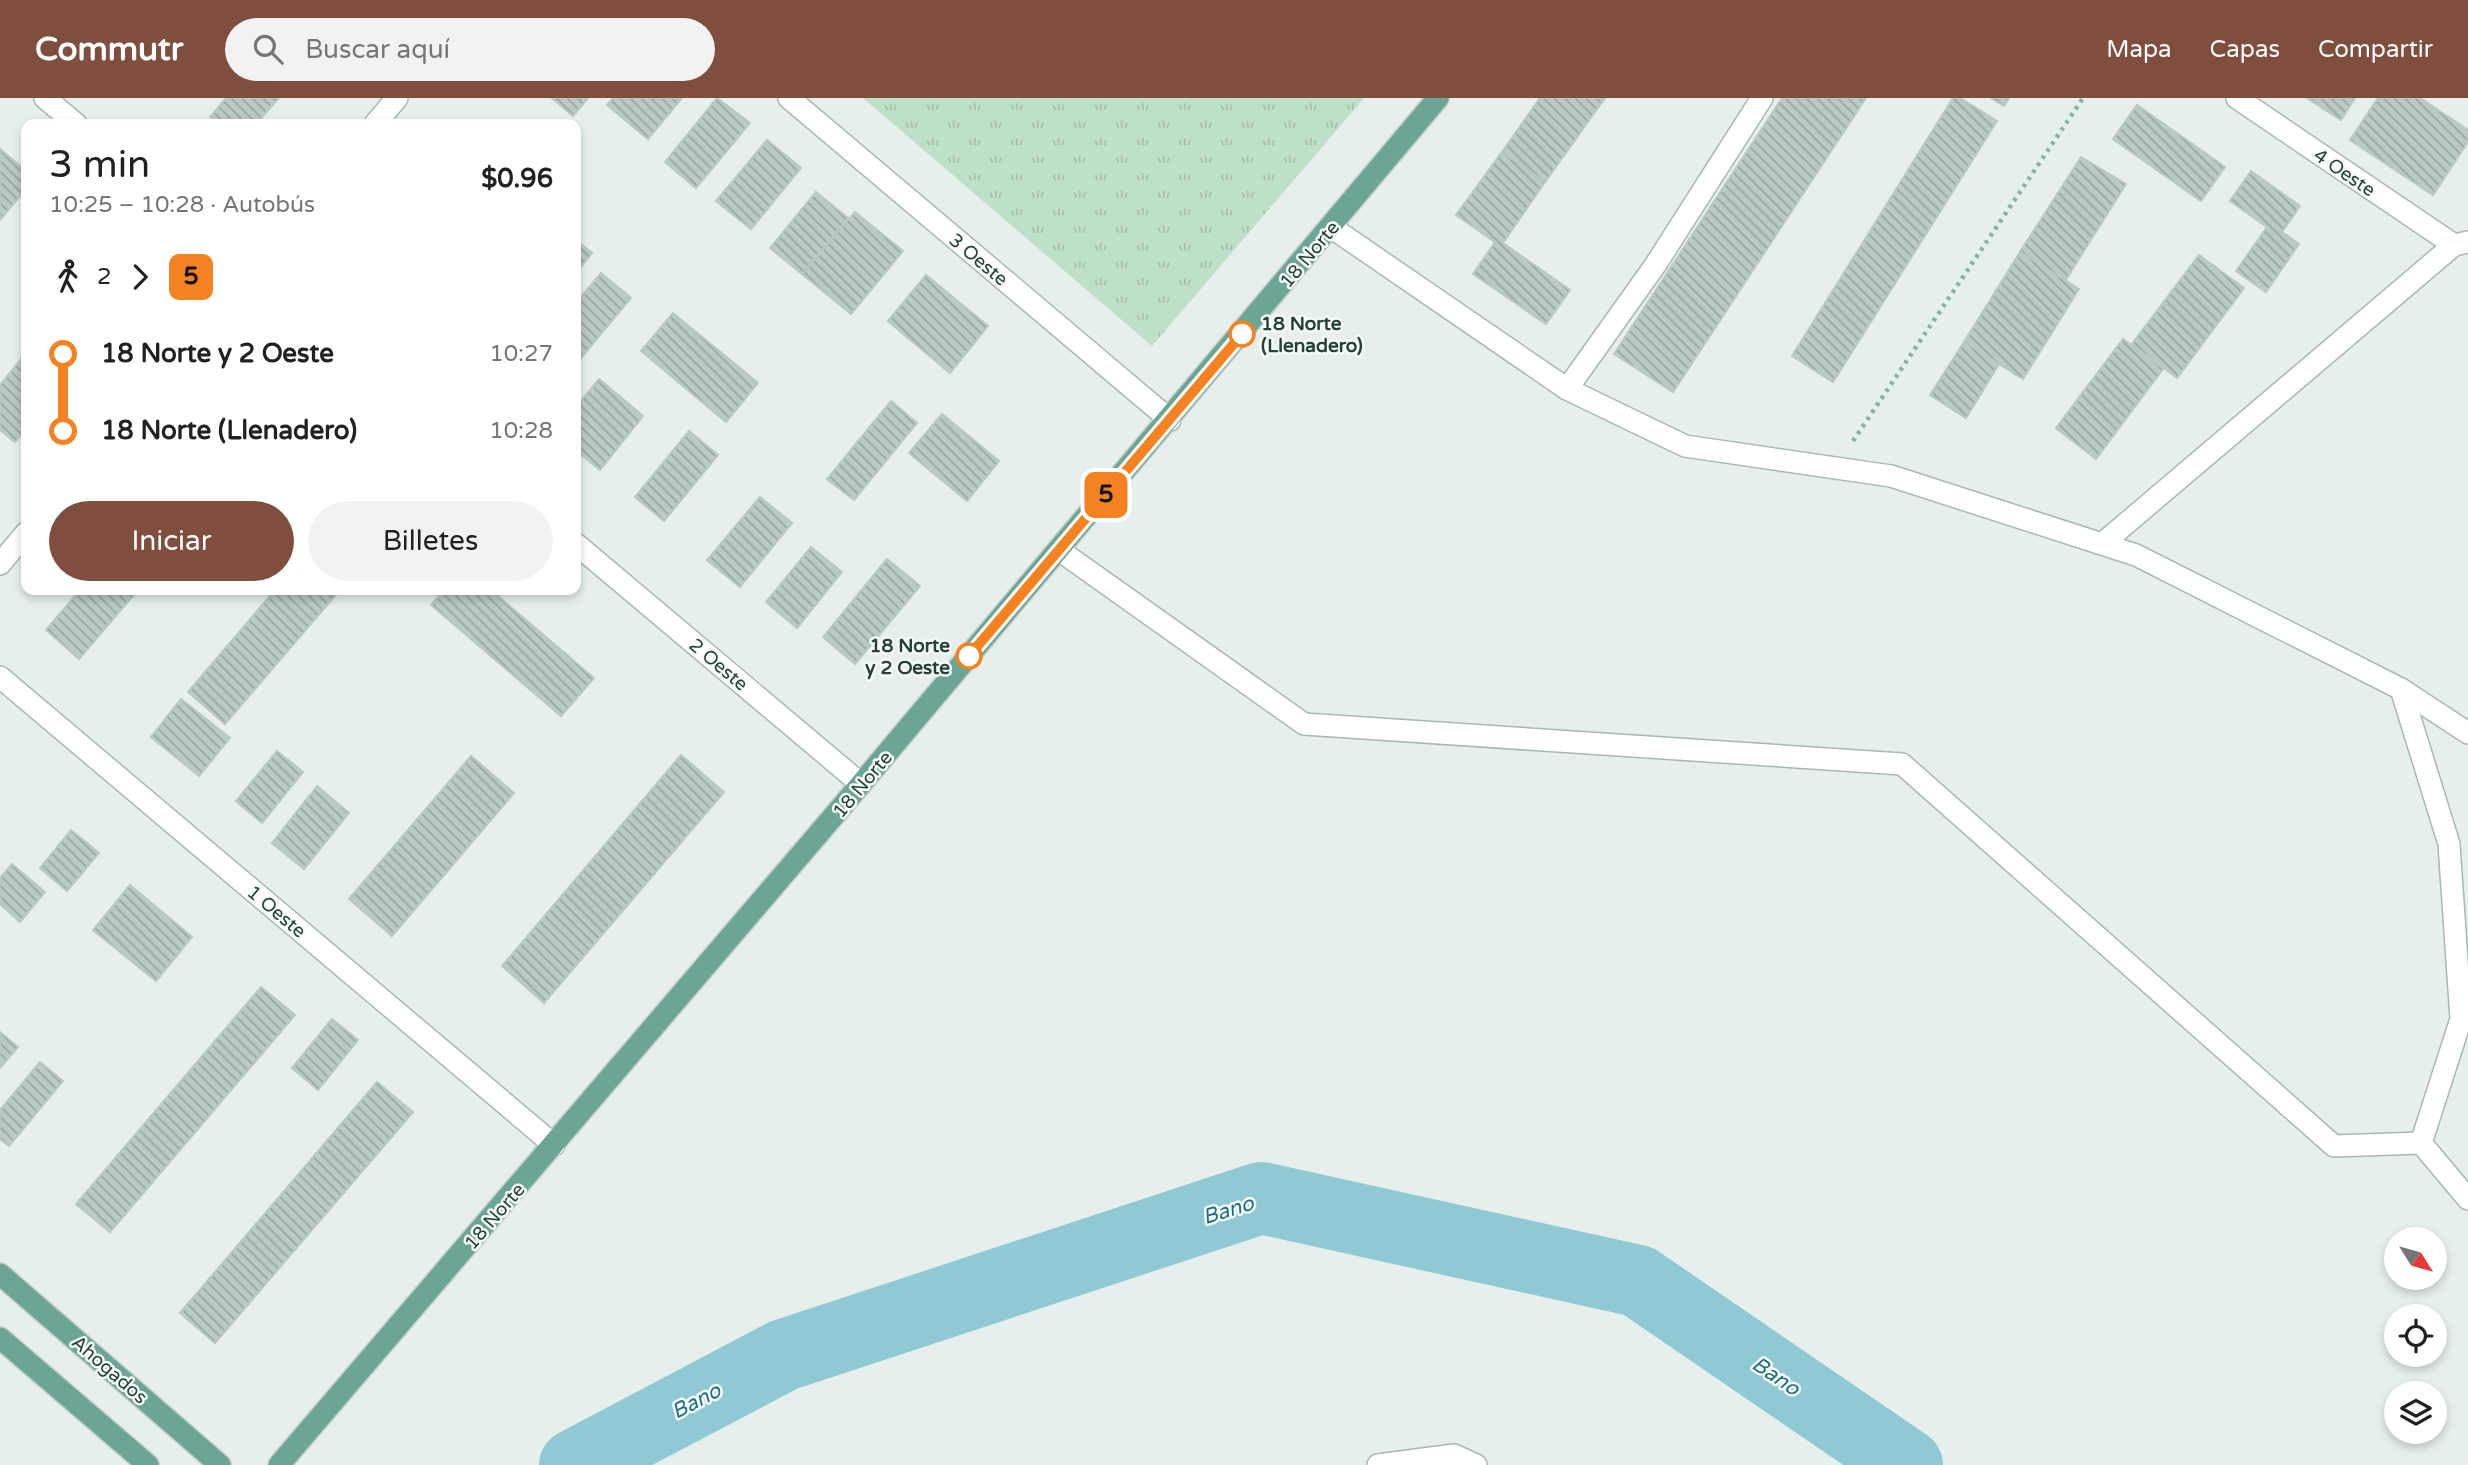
<!DOCTYPE html>
<html lang="es">
<meta charset="utf-8">
<style>
:root{--surface:#fff;--page:#f2f2f2;--text:#202124;--muted:#757577;--accent:#7f4e3f}
body{margin:0;font-family:"Varela Round",sans-serif;background:var(--page);color:var(--text);height:100vh;display:flex;flex-direction:column;font-size:26px;white-space:nowrap}
*{box-sizing:border-box;margin:0}
p{font-size:23px;color:var(--muted)}
.icon{flex:none;width:38px;height:38px;fill:none;stroke:currentColor;stroke-width:2;stroke-linecap:round;stroke-linejoin:round}
.map{position:relative;flex:1;overflow:hidden}
.panel{position:absolute;left:21px;top:21px;width:560px;height:476px;display:flex;flex-direction:column;background:var(--surface);border-radius:14px;box-shadow:0 4px 10px #0003}
.panel>*{flex:none}
.badge{padding:0 14px;border-radius:10px;font-size:24px;line-height:46px}
.needle{width:46px;rotate:127deg}
.buttons{position:absolute;left:2384px;top:1129px;display:grid;gap:14px}
.buttons a{display:grid;place-items:center;width:63px;height:63px;border-radius:50%;background:var(--surface);box-shadow:0 4px 10px #0003;font-size:35px}
.map>.badge{position:absolute;translate:-50% -50%;box-shadow:0 0 0 4px #fff}
.legs{display:flex;align-items:center;gap:10px;height:77px;padding:0 28px;font-size:23px}
.legs p{margin-inline-start:auto}
.overview{display:flex;align-items:center;justify-content:space-between;height:119px;padding:0 28px}
h1{font-size:38px;font-weight:600;line-height:52px}
.button{display:flex;gap:14px;margin-top:auto;padding:14px 28px}
.button a{flex:1;height:80px;border-radius:42px;background:var(--accent);color:#fff;font-size:28px;font-weight:600;line-height:80px;text-align:center}
.button a+a{background:var(--page);color:var(--text)}
ul{padding:0 28px;list-style:none}
li{display:flex;align-items:center;gap:24px;height:77px;font-size:26px}
li i{display:grid;place-items:center;width:10px;height:100%;margin:0 9px;background:currentColor}
li i::after{content:'';width:18px;height:18px;margin:-9px;border:5px solid;border-radius:50%;background:var(--surface)}
li p{margin-inline-start:auto}
li:first-child i{background:linear-gradient(#0000 50%,currentColor 0)}
li:last-child i{background:linear-gradient(currentColor 50%,#0000 0)}
header{display:flex;align-items:center;gap:42px;box-sizing:border-box;height:98px;padding:0 35px;background:var(--accent);color:#fff}
header strong{font-size:33px}
nav{display:flex;gap:38px;margin-inline-start:auto;font-size:24px}
.search{width:490px;height:63px;background:var(--page);display:flex;align-items:center;gap:18px;box-sizing:border-box;padding:0 24px;border-radius:38px;color:var(--muted);font-size:26px}
.map>svg:first-child{display:block}
</style>
<header>
<strong>Commutr</strong>
<div class="search"><svg class="icon" aria-label="search" viewBox="0 0 24 24"><circle cx="10" cy="10" r="6"/><path d="M15 15l6 6"/></svg>Buscar aquí</div>
<nav><a>Mapa</a><a>Capas</a><a>Compartir</a></nav>
</header>
<div class="map">
<svg width="2468" height="1367" viewBox="0 0 2468 1367">
<defs>
<pattern id="park-tufts" width="24" height="20" patternUnits="userSpaceOnUse" patternTransform="scale(1.75)"><rect width="24" height="20" fill="#bfe0c8"/><path d="M3 7l-1-3M5 7V3M7 7l1-3M15 17l-1-3M17 17v-4M19 17l1-3" fill="none" stroke="#a4c1ad"/></pattern>
<pattern id="building-back-hatch" width="6" height="6" patternUnits="userSpaceOnUse" patternTransform="scale(1.75)"><rect width="6" height="6" fill="#bbcac4"/><path d="M-1 5l2 2M0 0l6 6M5-1l2 2" fill="none" stroke="#98a6a0"/></pattern>
</defs>
<rect width="100%" height="100%" fill="#e6efeb"/>
<path fill="url(#park-tufts)" d="M863,0h501l-212,248z"/>
<g fill="none" stroke-linecap="round" stroke-linejoin="round">
<path stroke="#8ec9d4" stroke-width="72" d="M575,1367l209,-110 477,-157 377,83 269,184"/>
</g>
<g fill="url(#building-back-hatch)" stroke="#b8c9c2" stroke-width="2">
<path d="M226,0h53l-23,26h-38l-8,-7z"/>
<path d="M552,0h36l-15,18z"/>
<path d="M613,0h69l-34,41 -41,-34z"/>
<path d="M717,0l33,25 -54,65 -31,-26z"/>
<path d="M1540,0h65l-60,84 -43,-30z"/>
<path d="M1782,0h84l-193,294 -59,-38z"/>
<path d="M1953,0h7l37,23 -164,261 -41,-26z"/>
<path d="M1991,0h18l-5,8z"/>
<path d="M2307,0h48l-14,22z"/>
<path d="M2378,0h42l48,32v12l-35,53 -83,-55z"/>
<path d="M2137,7l88,62 -24,34 -88,-62z"/>
<path d="M767,42l34,28 -50,61 -35,-28z"/>
<path d="M0,51l26,22v18l-26,31z"/>
<path d="M1502,54l43,30 -42,61 67,47 -24,34 -73,-50 22,-32 -39,-27z"/>
<path d="M2081,59l45,27 -61,97 -45,-29z"/>
<path d="M2251,73l49,35 -18,26 17,12 -33,48 -30,-21 31,-44 -37,-26z"/>
<path d="M816,94l32,26 -46,56 -32,-26z"/>
<path d="M855,114l48,39 -52,63 -49,-40z"/>
<path d="M576,142l16,13 -16,20z"/>
<path d="M2020,154l59,37 -56,90 -59,-37z"/>
<path d="M2199,157l45,33 -67,90 -45,-34z"/>
<path d="M601,175l30,25 -55,66v-61z"/>
<path d="M926,177l62,51 -38,47 -62,-52z"/>
<path d="M673,215l85,70 -32,39 -85,-71z"/>
<path d="M2123,241l40,30 -67,90 -40,-31z"/>
<path d="M1964,244l35,22 -33,54 -36,-23z"/>
<path d="M26,255v75l-11,14 -15,-12v-45z"/>
<path d="M599,281l44,37 -43,54 -24,-20v-43z"/>
<path d="M891,303l26,22 -63,77 -27,-21z"/>
<path d="M942,316l57,47 -32,40 -58,-48z"/>
<path d="M689,333l29,24 -54,66 -29,-24z"/>
<path d="M760,399l32,26 -52,64 -33,-27z"/>
<path d="M811,449l31,25 -45,56 -31,-26z"/>
<path d="M887,461l33,27 -65,78 -32,-27z"/>
<path d="M80,492h58l-59,69 -33,-29z"/>
<path d="M275,492h65l-115,134 -37,-32z"/>
<path d="M444,492h47l103,88 -33,38 -130,-111z"/>
<path d="M181,601l49,39 -31,38 -48,-39z"/>
<path d="M277,653l26,21 -41,51 -26,-22z"/>
<path d="M681,657l43,37 -180,211 -42,-37z"/>
<path d="M471,658l43,37 -122,143 -43,-37z"/>
<path d="M317,688l32,27 -45,56 -32,-26z"/>
<path d="M71,732l28,23 -32,38 -27,-23z"/>
<path d="M12,766l33,28 -25,30 -20,-18v-26z"/>
<path d="M130,787l62,52 -36,44 -63,-51z"/>
<path d="M261,889l34,28 -185,217 -34,-28z"/>
<path d="M332,921l26,21 -40,50 -26,-22z"/>
<path d="M0,934l18,15 -18,21z"/>
<path d="M40,964l23,19 -54,65 -9,-7v-29z"/>
<path d="M377,984l36,30 -198,231 -35,-30z"/>
</g>
<g fill="none" stroke-linecap="round" stroke-linejoin="round">
<defs>
<g id="minor">
<path d="M45,0l31,26"/>
<path d="M789,0l381,322"/>
<path d="M2237,0l217,147"/>
<path d="M375,26l22,-26"/>
<path d="M1331,129l236,162 118,57 206,30 245,79 265,134 67,44"/>
<path d="M1567,291l89,-125 106,-166"/>
<path d="M576,446l285,240"/>
<path d="M2102,446l352,-299 14,-3"/>
<path d="M1059,452l245,174 598,40 432,382 87,-3 47,56"/>
<path d="M0,466l26,-31"/>
<path d="M0,579l554,468"/>
<path d="M2401,591l48,155 12,175 -40,124"/>
<path d="M1378,1367l76,-10 22,10"/>
</g>
<g id="major">
<path d="M0,1176l220,191"/>
<path d="M0,1240l148,127"/>
<path d="M279,1367l582,-681 577,-686"/>
</g>
</defs>
<use href="#minor" stroke="#a8b8b2" stroke-width="24"/>
<use href="#major" stroke="#c2cac8" stroke-width="24"/>
<path stroke="#86b3a5" stroke-width="4.5" stroke-dasharray="3.5 5" stroke-linecap="butt" d="M1853,343l230,-343"/>
<use href="#minor" stroke="#fff" stroke-width="21"/>
<use href="#major" stroke="#6aa596" stroke-width="21"/>
</g>
<g fill="none" stroke-linecap="round" stroke-linejoin="round">
<defs>
<path id="line-1" d="M969,558l273,-322"/>
</defs>
<use href="#line-1" stroke="#fff" stroke-width="16"/>
<use href="#line-1" stroke="#f58220" stroke-width="10"/>
</g>
<g fill="#fff" stroke="#f58220" stroke-width="3.5">
<circle cx="1242" cy="236" r="12"/>
<circle cx="969" cy="558" r="12"/>
</g>
<g text-anchor="middle" stroke-width="5" stroke-linejoin="round" paint-order="stroke">
<g font-size="19" fill="#24423a" stroke="#f7fbf9">
<text transform="translate(2345 74) rotate(34)" y="7">4 Oeste</text>
<text transform="translate(1309 156) rotate(-50)" y="7">18 Norte</text>
<text transform="translate(979 161) rotate(40)" y="7">3 Oeste</text>
<text transform="translate(719 566) rotate(40)" y="7">2 Oeste</text>
<text transform="translate(862 686) rotate(-50)" y="7">18 Norte</text>
<text transform="translate(277 813) rotate(40)" y="7">1 Oeste</text>
<text transform="translate(494 1118) rotate(-49)" y="7">18 Norte</text>
<text transform="translate(110 1271) rotate(41)" y="7">Ahogados</text>
</g>
<g font-size="19" font-weight="bold" fill="#24423a" stroke="#f7fbf9" text-anchor="start">
<text x="1261" y="232">18 Norte<tspan x="1261" dy="22">(Llenadero)</tspan></text>
<text x="950" y="554" text-anchor="end">18 Norte<tspan x="950" dy="22">y 2 Oeste</tspan></text>
</g>
<g font-size="21" font-style="italic" fill="#1c6f80" stroke="#f7fbf9">
<text transform="translate(1228 1112) rotate(-17)" y="7">Bano</text>
<text transform="translate(1776 1278) rotate(34)" y="7">Bano</text>
<text transform="translate(696 1303) rotate(-28)" y="7">Bano</text>
</g>
</g>
</svg>
<div class="buttons">
<a><svg class="needle" viewBox="-14 -14 28 28"><path d="M0-13l5 13h-10z" fill="#e53935"/><path d="M0 13l5-13h-10z" fill="#757577"/></svg></a>
<a><svg class="icon" aria-label="locate" viewBox="0 0 24 24"><circle cx="12" cy="12" r="6"/><path d="M12 2v4M12 18v4M2 12h4M18 12h4"/></svg></a>
<a><svg class="icon" aria-label="layers" viewBox="0 0 24 24"><path d="M12 4l9 5-9 5-9-5zM3 14l9 5 9-5"/></svg></a>
</div>
<b class="badge" style="left:1106px;top:397px;background:#f58220;color:#111">5</b>
<section class="panel">
<div class="overview"><div><h1>3 min</h1><p>10:25 – 10:28 · Autobús</p></div><b>$0.96</b></div>
<div class="legs"><svg class="icon" aria-label="walk" viewBox="0 0 24 24"><circle cx="13" cy="4" r="2"/><path d="M13 8l-2 6 4 7M11 14l-3 7M7 12l3-4h3l4 4"/></svg>2<svg class="icon" aria-label="forward" viewBox="0 0 24 24"><path d="M9 5l7 7-7 7"/></svg><b class="badge" style="background:#f58220;color:#111">5</b></div>
<ul>
<li><i style="color:#f58220"></i><b>18 Norte y 2 Oeste</b><p>10:27</p></li>
<li><i style="color:#f58220"></i><b>18 Norte (Llenadero)</b><p>10:28</p></li>
</ul>
<div class="button"><a>Iniciar</a><a>Billetes</a></div>
</section>
</div>
